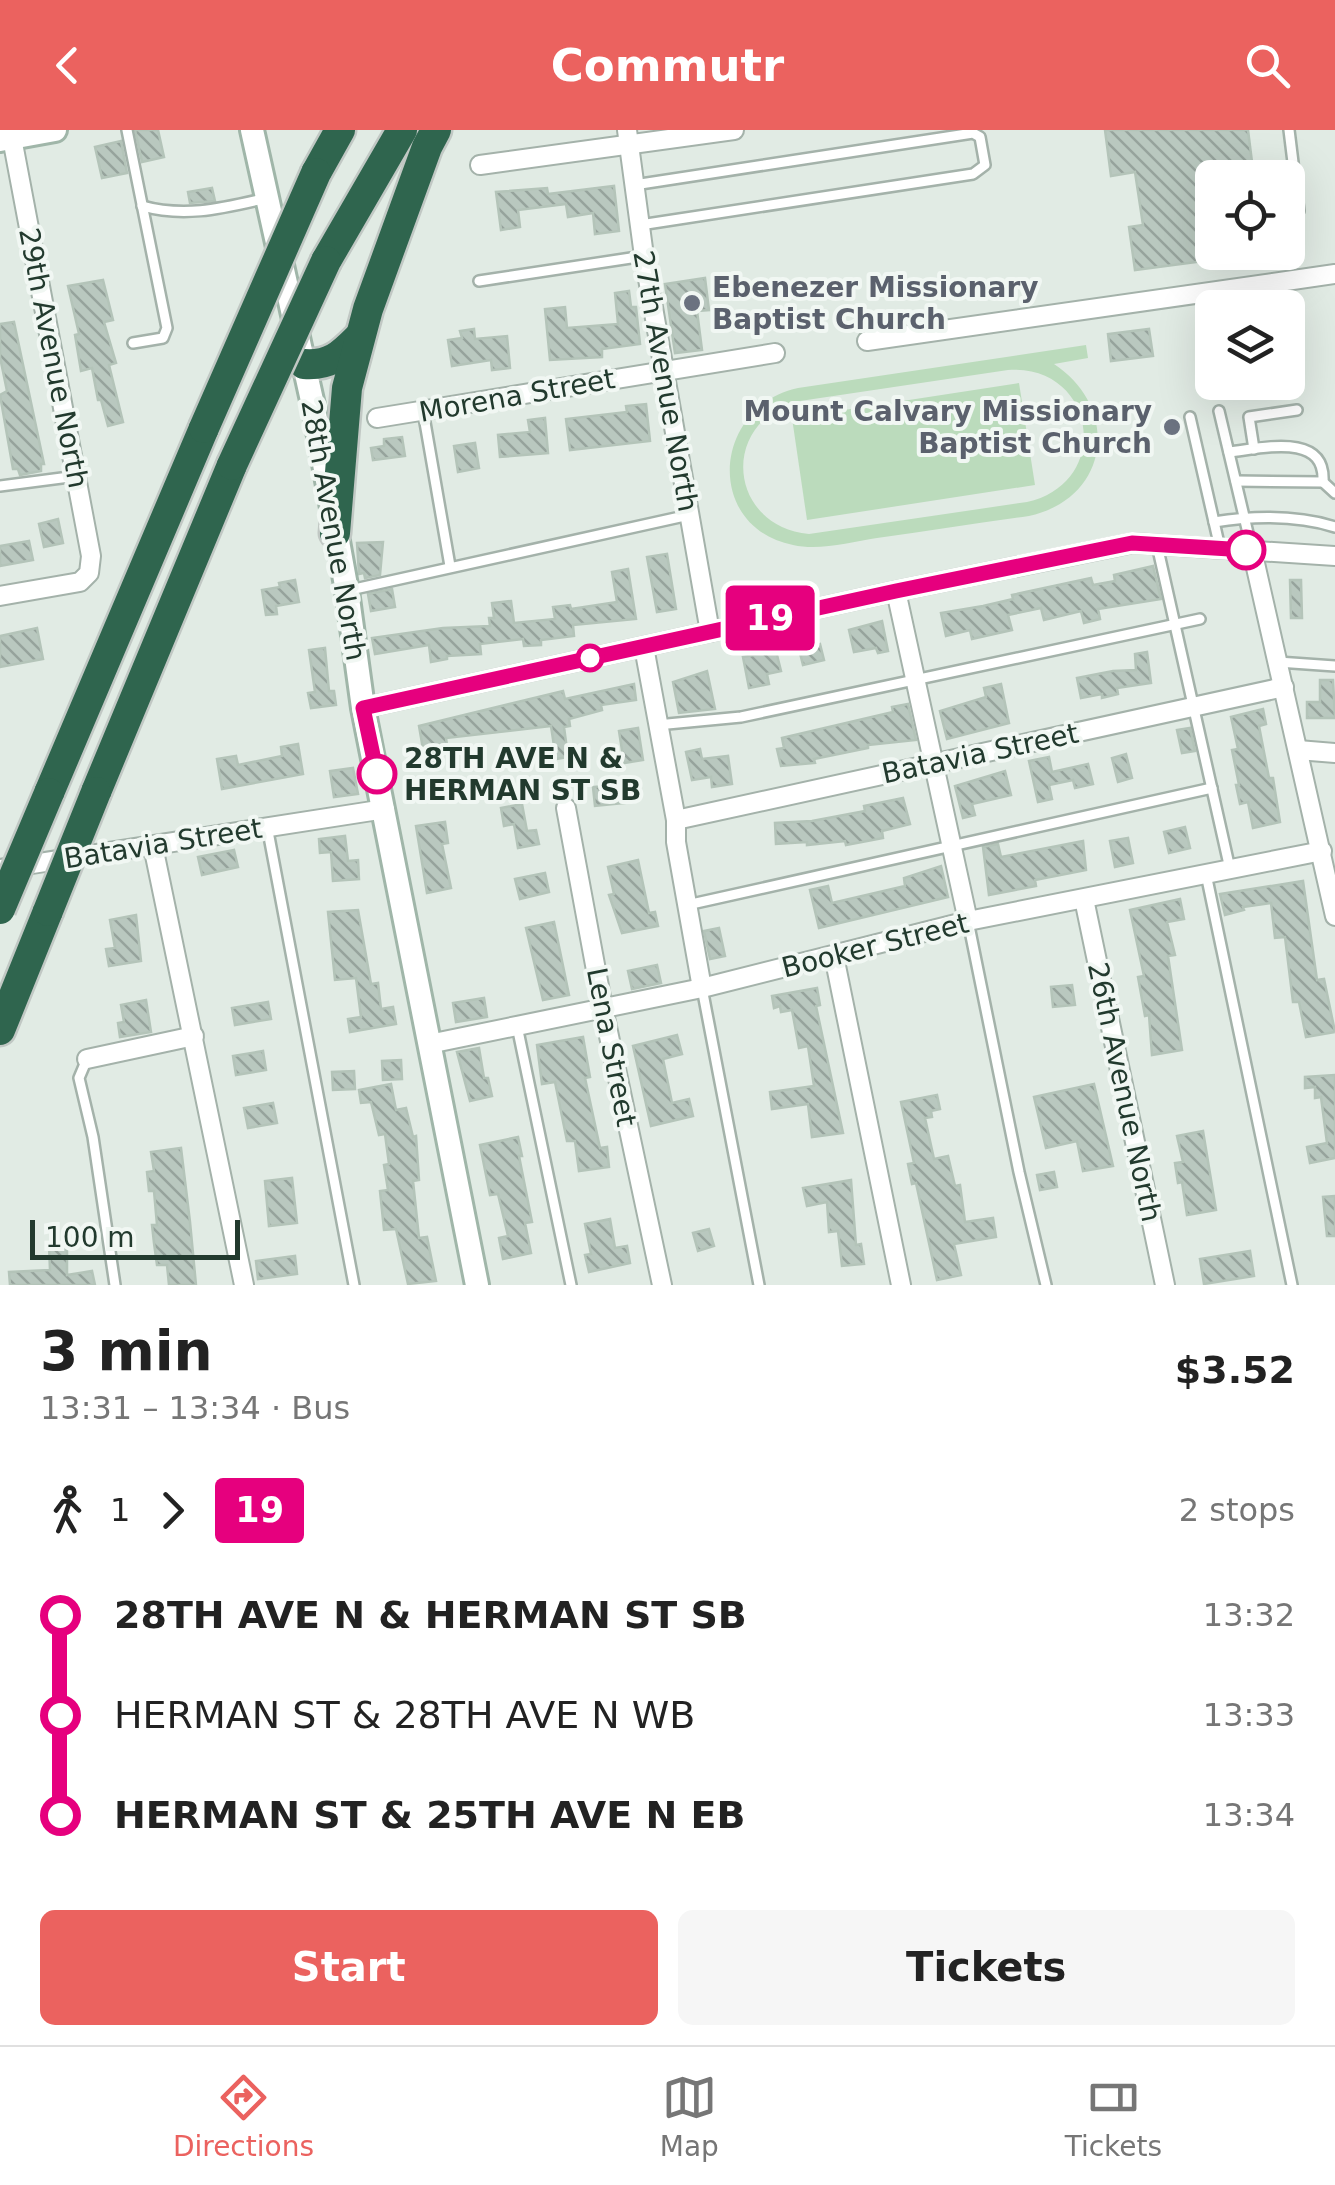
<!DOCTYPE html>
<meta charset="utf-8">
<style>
:root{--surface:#fff;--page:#f6f6f6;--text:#222;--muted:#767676;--line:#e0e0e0;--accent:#eb625f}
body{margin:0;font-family:"DejaVu Sans",sans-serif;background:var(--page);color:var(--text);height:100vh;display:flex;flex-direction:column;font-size:38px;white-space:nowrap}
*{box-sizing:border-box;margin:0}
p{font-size:32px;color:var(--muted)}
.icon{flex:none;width:55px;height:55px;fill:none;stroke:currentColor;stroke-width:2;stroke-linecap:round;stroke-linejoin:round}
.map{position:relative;height:1155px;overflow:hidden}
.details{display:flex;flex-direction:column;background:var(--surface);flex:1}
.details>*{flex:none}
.badge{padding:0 20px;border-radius:8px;font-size:35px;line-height:65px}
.tools{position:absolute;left:1195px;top:30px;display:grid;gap:20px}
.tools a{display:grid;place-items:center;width:110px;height:110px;border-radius:15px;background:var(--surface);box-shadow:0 10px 40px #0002;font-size:50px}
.scale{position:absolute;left:30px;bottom:25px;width:210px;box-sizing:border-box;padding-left:10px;border:5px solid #223a2e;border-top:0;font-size:28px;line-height:35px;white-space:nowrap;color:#223a2e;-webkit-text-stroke:8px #f1f7f3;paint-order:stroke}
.map>.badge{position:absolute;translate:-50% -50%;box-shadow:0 0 0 5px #fff}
.legs{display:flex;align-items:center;gap:15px;height:110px;padding:0 40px;font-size:32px}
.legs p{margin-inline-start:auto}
.headline{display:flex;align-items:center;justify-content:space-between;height:170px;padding:0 40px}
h1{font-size:55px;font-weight:600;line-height:75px}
.cta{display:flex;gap:20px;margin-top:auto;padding:20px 40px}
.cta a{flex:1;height:115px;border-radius:15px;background:var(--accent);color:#fff;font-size:40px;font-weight:600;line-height:115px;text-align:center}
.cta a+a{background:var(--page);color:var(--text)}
ul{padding:0 40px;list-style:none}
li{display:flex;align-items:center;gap:35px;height:100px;font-size:38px}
li i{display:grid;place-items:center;width:15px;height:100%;margin:0 12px;background:currentColor}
li i::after{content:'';width:25px;height:25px;margin:-12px;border:8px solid;border-radius:50%;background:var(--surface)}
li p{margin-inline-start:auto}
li:first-child i{background:linear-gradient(#0000 50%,currentColor 0)}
li:last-child i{background:linear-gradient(currentColor 50%,#0000 0)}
header{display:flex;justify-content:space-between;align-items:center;height:130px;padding:0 40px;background:var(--accent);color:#fff;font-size:45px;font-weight:600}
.dock{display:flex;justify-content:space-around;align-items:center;height:140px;border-top:2px solid var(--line);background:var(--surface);font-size:28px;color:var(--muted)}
.dock a{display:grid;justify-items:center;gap:5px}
.dock .on{color:var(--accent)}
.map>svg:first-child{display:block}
</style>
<header><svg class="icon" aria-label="back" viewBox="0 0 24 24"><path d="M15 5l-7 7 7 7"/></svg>Commutr<svg class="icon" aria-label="search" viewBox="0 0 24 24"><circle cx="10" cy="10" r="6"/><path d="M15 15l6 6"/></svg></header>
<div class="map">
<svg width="1335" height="1155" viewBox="0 0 1335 1155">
<defs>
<pattern id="building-back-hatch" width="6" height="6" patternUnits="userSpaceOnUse" patternTransform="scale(2.5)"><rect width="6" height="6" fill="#b9c8bf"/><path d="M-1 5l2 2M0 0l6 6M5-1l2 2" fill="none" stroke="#96a39c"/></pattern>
</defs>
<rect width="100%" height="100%" fill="#e1ebe4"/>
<g fill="#bbdbbc" fill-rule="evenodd">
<path d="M1086,215l2,13 -34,6c67,44 56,134 -25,152 -51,7 -101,15 -152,22 -27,4 -57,13 -84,7 -89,-18 -81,-138 5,-157zM1008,240c88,-6 106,112 19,132l-218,32c-82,-8 -90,-114 -9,-133z"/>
<path d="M1019,253l16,102 -228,35 -15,-102z"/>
</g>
<g fill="url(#building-back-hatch)" stroke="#b4c4b9" stroke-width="2.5">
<path d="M135,0h23l6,27 -22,5z"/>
<path d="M1105,0h143l6,48h-42v82l-77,10 -6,-43 14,-2 -8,-53 -24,4z"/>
<path d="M121,11l6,32 -25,5 -7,-31z"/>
<path d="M614,56l5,45 -24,3 -2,-21 -25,4 -2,-13 -48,6 2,17 -19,3 -5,-38 51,-4 1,6z"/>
<path d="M212,58l3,13 -25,2 -2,-11z"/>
<path d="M705,148l4,32 -12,1 5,39 -27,3 -10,-69z"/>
<path d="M103,150l10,40 -9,2 12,41 -7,2 14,57 -15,4 -7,-26h-3l-6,-32 -11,3 -6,-36 4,-1 -11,-48z"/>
<path d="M629,161l2,16h5l4,37 -38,5v8l-52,3 -5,-51 20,-2 2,21 51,-4 -3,-31z"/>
<path d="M14,192l30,142h-3v7l-21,4 -2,-6h-5l-13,-74 7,-4 -7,-34v-33z"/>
<path d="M474,199l1,10 32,-3 3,32 -18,2 -1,-10 -39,6 -4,-26 14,-2 -2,-7z"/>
<path d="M1149,199l4,27 -42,5 -3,-27z"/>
<path d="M646,274l4,37 -80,9 -4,-31 61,-7 -1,-6z"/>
<path d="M545,288l3,35 -48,4 -2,-22 32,-3 -2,-12z"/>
<path d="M402,307l3,19 -32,4 -2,-12 13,-2v-7z"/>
<path d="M475,313l4,25 -21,4 -4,-26z"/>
<path d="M58,389l5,24 -19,4 -5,-23z"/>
<path d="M29,411l4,19 -33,6v-20z"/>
<path d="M383,412l-3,33 -15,3 -1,-5 -5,1 -2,-31z"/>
<path d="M667,424l9,55 -19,3 -10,-55z"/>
<path d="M1153,436l8,33 -63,10 2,10 -16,4 -3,-12 -37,9 -3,-12 -33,7 4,15 -40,9 -2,-9 -24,6 -5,-23 42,-7 30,-7 -1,-4 79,-17 2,7 22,-4 -1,-6z"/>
<path d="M628,439l8,50 -63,6 1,11 -33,4v5l-17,1 -1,-7 -43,5 1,10 -34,2v3l-16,3 -2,-17 -54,9 -3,-16 71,-10 47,-2 -1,-8h5l-2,-15 19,-2 3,22 41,-4 -2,-12 17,-2 1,4 46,-7 -5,-30z"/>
<path d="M295,450l4,22 -23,4 1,8 -11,1 -4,-25 18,-3 -1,-4z"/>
<path d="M1290,450h11l1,38h-11z"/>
<path d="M392,459l3,18 -24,4 -3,-17z"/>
<path d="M882,491l6,30 -10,2 -2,-5 -22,4 -5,-22z"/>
<path d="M37,498l6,31 -43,8v-31z"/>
<path d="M820,514l4,16 -21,5 -4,-16z"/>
<path d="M325,518l4,43h5l2,14 -25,3 -3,-15 7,-1 -6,-42z"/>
<path d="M776,521l5,20 -14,3 2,10 -20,4 -6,-31z"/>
<path d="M1147,522l4,31 -34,5 1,6 -16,4v-4l-21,4 -4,-20 36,-7 23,-1 -1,-16z"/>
<path d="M707,541l8,38 -36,4 -6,-31z"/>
<path d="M1320,550h13l2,38h-28v-16h13z"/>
<path d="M634,554l2,16 -35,5 1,5 -33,9 1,7 -6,1 4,30 -12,2 -5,-33 -105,12 1,7 -24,4 -4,-23 144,-35 2,8z"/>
<path d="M1001,554l8,39 -62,16 -7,-28 46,-14 -2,-9z"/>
<path d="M908,574l8,36 -48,5v3l-54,11 1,4 -34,3 -4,-17 7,-1 -2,-10 111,-26 -1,-5z"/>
<path d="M1263,579l3,15 -7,2 10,52h4l7,44 -27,6 -5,-26 -8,2 -4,-19h3l-7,-35 6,-1 -7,-32z"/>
<path d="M638,598l5,32 -19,3 -5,-32z"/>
<path d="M1190,598l5,23 -13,2 -5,-23z"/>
<path d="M298,614l5,30 -81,15 -5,-30 19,-3 2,9 44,-9 -1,-9z"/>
<path d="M700,619l2,10 26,-3 4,28 -20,3 -1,-10 -19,3 -6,-28z"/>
<path d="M1126,624l6,24 -14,4 -6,-24z"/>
<path d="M1049,627l3,15 36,-8 5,20 -18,4 -2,-8 -24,5 3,14 -14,3 -9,-41z"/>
<path d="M353,638l5,26 -24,3 -4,-26z"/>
<path d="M1005,641l6,24 -39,9 3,11 -12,3 -8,-32z"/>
<path d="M622,654l3,19 -30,3 -2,-19z"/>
<path d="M903,668l7,26 -28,7 1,7 -37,7 -1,-4 -38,4v-3l-31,2 -1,-21 37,-2 53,-10 -1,-5z"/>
<path d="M522,674l5,27 9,-1 3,14 -21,4 -4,-24 -10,2 -3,-18z"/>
<path d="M445,692l3,21 -6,1 9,44 -24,5 -11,-67z"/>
<path d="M1185,697l5,21 -21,5 -5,-21z"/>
<path d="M345,706l3,25 10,-1 1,19 -26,2 -2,-29 -11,1 -1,-14z"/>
<path d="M1128,708l5,25 -18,4 -5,-26z"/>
<path d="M1083,711l3,29 -51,10 1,6 -47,9 -6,-48 15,-3 3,13z"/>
<path d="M234,720l4,17 -36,8 -4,-18z"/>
<path d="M638,730l11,53 6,-1 3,14 -36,7 -13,-38 5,-1 -6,-27z"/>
<path d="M941,736l7,31 -129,31 -9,-38 18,-4 4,17 73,-17 -1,-8z"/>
<path d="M545,743l4,19 -29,7 -5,-20z"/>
<path d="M1303,751l14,99 7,-1 11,53 -29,5 -7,-35h-6l-8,-65 -10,1 -4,-35 -28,4 1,3 -19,5 -5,-21z"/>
<path d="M1180,769l4,20 -17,3 8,33 -7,1 14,94 -30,5 -3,-40 -4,1 -7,-39 6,-1 -14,-66z"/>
<path d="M358,780l13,74 7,-1 3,26 12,-2 3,17 -46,8 -2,-13 13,-2 -5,-39 -21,2 -7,-68z"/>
<path d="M136,785l5,46 -32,5 -3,-17 9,-1 -5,-28z"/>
<path d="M554,792l15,73 -26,5 -17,-72z"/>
<path d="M719,798l6,28 -15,3 -6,-28z"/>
<path d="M657,835l4,18 -29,6 -4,-18z"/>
<path d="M1072,855l3,20 -22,2 -2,-20z"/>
<path d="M817,858l3,17 -4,1 27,127 -31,4 -4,-33 -36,5 -2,-17 44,-6 -6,-40 -9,2 -7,-38 -11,2 -1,-6 -6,2 -2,-12z"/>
<path d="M484,868l3,19 -31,5 -3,-19z"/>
<path d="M146,870l5,32 -31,5 -2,-14 6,-1 -3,-17z"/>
<path d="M268,872l3,17 -36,6 -3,-17z"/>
<path d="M677,905l5,19 -19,5 9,44 17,-4 4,17 -42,10 -18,-80z"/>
<path d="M583,907l7,40 -5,1 15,70 7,-1 2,20 -30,4 -4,-30h-8l-12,-59 -13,2 -5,-39z"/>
<path d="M479,918l5,30h4l4,18 -22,5 -13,-49z"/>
<path d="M263,921l3,19 -30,5 -3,-19z"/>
<path d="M401,930l1,19 -19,1 -1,-19z"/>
<path d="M354,941l1,18 -22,1 -1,-18z"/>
<path d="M1335,945v83l-25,5 -3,-16 20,-4 -6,-46 -6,1v-11l-10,1v-11z"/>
<path d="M391,954l5,26 10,-2 7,29 3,-1 3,44 -6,1 6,57 8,-1 9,44 -28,3 -12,-55 -12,1 -4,-39 8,-1 -4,-25 5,-1 -4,-30 -6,1 -8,-33 -10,1 -2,-13z"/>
<path d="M1094,954l19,82 -30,5 -6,-30 -31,7 -12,-51z"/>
<path d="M937,965l3,14 -9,2 1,6 -7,1 9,41 14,-3 7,30 5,-1 5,37 28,-4 3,19 -42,7 7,31 -24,5 -21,-97 -4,1 -4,-20 6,-1 -13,-61z"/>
<path d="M273,973l4,20 -29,5 -4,-20z"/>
<path d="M1203,1001l13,79 -29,5 -5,-33 -4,1 -3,-20 8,-1 -6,-26z"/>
<path d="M518,1007l4,19h-3l13,66 -7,1 6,30 -28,6 -4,-21 9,-2 -10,-42 -8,1 -10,-50z"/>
<path d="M181,1018l9,74 6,63h-27l-2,-20h-10l-3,-22 -2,-18h5l-3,-34h-5l-2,-19 7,-1 -3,-19z"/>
<path d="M1054,1042l3,15 -17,3 -3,-15z"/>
<path d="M292,1048l5,45 -28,3 -4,-45z"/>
<path d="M851,1050l5,65 5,-1 3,20 -22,2 -4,-35 -9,1 -2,-30 -20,4 -4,-18z"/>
<path d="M1335,1066v40h-8l-4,-39z"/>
<path d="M610,1089l5,29 12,-2 3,17 -41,9 -4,-17 6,-1 -6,-30z"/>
<path d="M709,1099l5,17 -16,5 -5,-18z"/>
<path d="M49,1114h18v31l25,-4 3,14h-85l-1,-13 41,-2z"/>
<path d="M1250,1121l4,25 -50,8 -4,-25z"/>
<path d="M295,1126l2,18 -39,5 -2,-18z"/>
</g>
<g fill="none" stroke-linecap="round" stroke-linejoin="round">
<defs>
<g id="lane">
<path d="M127,0l40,198 -4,10 -30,5"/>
<path d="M1289,0l10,81"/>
<path d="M634,55l339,-52 7,4 5,28 -12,9 -333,51"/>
<path d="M142,76c44,12 81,2 125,-8"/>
<path d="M479,151l165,-25"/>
<path d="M423,281l27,155"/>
<path d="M1219,281l33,139"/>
<path d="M1190,287l30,131"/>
<path d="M1254,319l-5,-32 48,-7"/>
<path d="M1229,322c31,-3 97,-21 94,30l-87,-1"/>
<path d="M1323,352l12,11"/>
<path d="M0,356l77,-10"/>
<path d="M1214,392c39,-6 83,-7 121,5"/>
<path d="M1157,415l73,324"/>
<path d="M350,460l339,-75"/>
<path d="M1278,532l57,4"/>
<path d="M657,595l84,-8 459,-98"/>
<path d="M267,696l87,459"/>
<path d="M1206,744l86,411"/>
<path d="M687,775l525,-117"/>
<path d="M968,791l51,251 27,113"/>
<path d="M702,858l57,297"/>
<path d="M517,896l54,259"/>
<path d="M87,929l-8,19 14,59 22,148"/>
</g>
<g id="street">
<path d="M627,0l17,126 66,376"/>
<path d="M480,35l254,-35"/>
<path d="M867,211l468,-67"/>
<path d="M377,288l398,-65"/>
<path d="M1252,420l83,366"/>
<path d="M896,461l72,330"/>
<path d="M0,466l80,-14 9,-9 2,-17 -79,-418"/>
<path d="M644,517l32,173v22l26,146"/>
<path d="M363,578l533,-117 237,-48 202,13"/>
<path d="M1298,620l37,3"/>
<path d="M566,678l37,200 59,277"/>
<path d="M676,690l608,-133"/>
<path d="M153,716l91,439"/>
<path d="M0,739l385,-60"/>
<path d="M1084,769l81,386"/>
<path d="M834,826l67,329"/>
<path d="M429,914l273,-56 266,-67 354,-70"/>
<path d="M87,929l107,-23"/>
</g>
<g id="secondary">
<path d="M252,0l63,284 32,177 16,117 114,577"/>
<path d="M0,10l55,-10"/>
</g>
<g id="highway">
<path d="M316,43l24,-43"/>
<path d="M326,131l76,-131"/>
<path d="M304,234c27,2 38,-10 56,-28"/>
<path d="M335,403l12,-145 21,-79 59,-162 9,-17"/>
<path d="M96,662l136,-327"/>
<path d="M49,663l155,-365"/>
<path d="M0,900l48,-119"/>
</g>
</defs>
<use href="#lane" stroke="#a4b2aa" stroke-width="14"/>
<use href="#street" stroke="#a4b2aa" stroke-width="22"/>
<use href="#secondary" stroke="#a0b6a9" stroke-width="28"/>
<use href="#highway" stroke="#c1c8c4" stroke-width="35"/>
<use href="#lane" stroke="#fff" stroke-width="9"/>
<use href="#street" stroke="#fff" stroke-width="18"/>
<use href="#secondary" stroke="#fff" stroke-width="22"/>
<use href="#highway" stroke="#2f654e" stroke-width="30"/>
<defs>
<g id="highway-bridge">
<path d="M204,298l112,-255"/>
<path d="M232,335l94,-204"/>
<path d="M0,779l49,-116"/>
<path d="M48,781l48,-119"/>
</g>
</defs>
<use href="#highway-bridge" stroke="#c1c8c4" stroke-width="35" stroke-linecap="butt"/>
<use href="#highway-bridge" stroke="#2f654e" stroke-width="30"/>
</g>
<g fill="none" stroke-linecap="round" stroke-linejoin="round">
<defs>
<path id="line-1" d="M377,644l-14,-66 533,-117 236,-48 114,7"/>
</defs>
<use href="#line-1" stroke="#fff" stroke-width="22"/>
<use href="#line-1" stroke="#e6007e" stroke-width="15"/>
</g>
<g fill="#6b7280" stroke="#f1f7f3" stroke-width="4">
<circle cx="692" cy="173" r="10"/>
<circle cx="1172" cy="297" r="10"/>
</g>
<g fill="#fff" stroke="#e6007e" stroke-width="5">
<circle cx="1246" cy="420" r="18"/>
<circle cx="590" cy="528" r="12"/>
<circle cx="377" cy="644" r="18"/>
</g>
<g text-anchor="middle" stroke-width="8" stroke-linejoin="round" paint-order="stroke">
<g font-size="28" font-weight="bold" fill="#5b616d" stroke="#f1f7f3" text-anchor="start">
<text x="712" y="167">Ebenezer Missionary<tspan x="712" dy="32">Baptist Church</tspan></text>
<text x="1152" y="291" text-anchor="end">Mount Calvary Missionary<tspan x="1152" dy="32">Baptist Church</tspan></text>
</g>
<g font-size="28" fill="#223a2e" stroke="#f1f7f3">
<text transform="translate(54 228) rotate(79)" y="10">29th Avenue North</text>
<text transform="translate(666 251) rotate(80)" y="10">27th Avenue North</text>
<text transform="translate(517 265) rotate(-10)" y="10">Morena Street</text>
<text transform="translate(334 400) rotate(80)" y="10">28th Avenue North</text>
<text transform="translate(980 623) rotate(-12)" y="10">Batavia Street</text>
<text transform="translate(163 713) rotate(-9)" y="10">Batavia Street</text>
<text transform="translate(875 815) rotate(-14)" y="10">Booker Street</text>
<text transform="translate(612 917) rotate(79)" y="10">Lena Street</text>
<text transform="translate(1125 962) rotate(78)" y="10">26th Avenue North</text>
</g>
<g font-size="28" font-weight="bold" fill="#223a2e" stroke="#f1f7f3" text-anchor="start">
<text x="404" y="638">28TH AVE N &amp;<tspan x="404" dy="32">HERMAN ST SB</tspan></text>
</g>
</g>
</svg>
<div class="tools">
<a><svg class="icon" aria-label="locate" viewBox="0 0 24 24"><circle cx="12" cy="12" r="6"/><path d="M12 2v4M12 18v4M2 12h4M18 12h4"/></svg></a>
<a><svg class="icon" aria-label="layers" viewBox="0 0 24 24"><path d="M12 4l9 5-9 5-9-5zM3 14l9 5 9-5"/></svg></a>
</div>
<div class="scale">100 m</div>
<b class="badge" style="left:770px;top:488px;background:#e6007e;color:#fff">19</b>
</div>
<section class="details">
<div class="headline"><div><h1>3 min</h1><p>13:31 – 13:34 · Bus</p></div><b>$3.52</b></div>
<div class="legs"><svg class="icon" aria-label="walk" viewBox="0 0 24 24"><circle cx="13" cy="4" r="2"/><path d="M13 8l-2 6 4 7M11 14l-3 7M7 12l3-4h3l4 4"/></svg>1<svg class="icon" aria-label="forward" viewBox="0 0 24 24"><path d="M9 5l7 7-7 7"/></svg><b class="badge" style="background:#e6007e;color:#fff">19</b><p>2 stops</p></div>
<ul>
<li><i style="color:#e6007e"></i><b>28TH AVE N &amp; HERMAN ST SB</b><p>13:32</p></li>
<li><i style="color:#e6007e"></i><span>HERMAN ST &amp; 28TH AVE N WB</span><p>13:33</p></li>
<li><i style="color:#e6007e"></i><b>HERMAN ST &amp; 25TH AVE N EB</b><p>13:34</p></li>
</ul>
<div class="cta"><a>Start</a><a>Tickets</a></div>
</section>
<nav class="dock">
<a class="on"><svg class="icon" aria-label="directions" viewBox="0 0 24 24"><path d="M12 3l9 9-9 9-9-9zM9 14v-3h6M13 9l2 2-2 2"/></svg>Directions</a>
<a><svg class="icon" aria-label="map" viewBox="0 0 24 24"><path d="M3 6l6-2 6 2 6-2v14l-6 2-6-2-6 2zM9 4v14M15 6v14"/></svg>Map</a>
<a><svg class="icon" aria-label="tickets" viewBox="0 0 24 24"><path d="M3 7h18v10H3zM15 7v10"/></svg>Tickets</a>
</nav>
